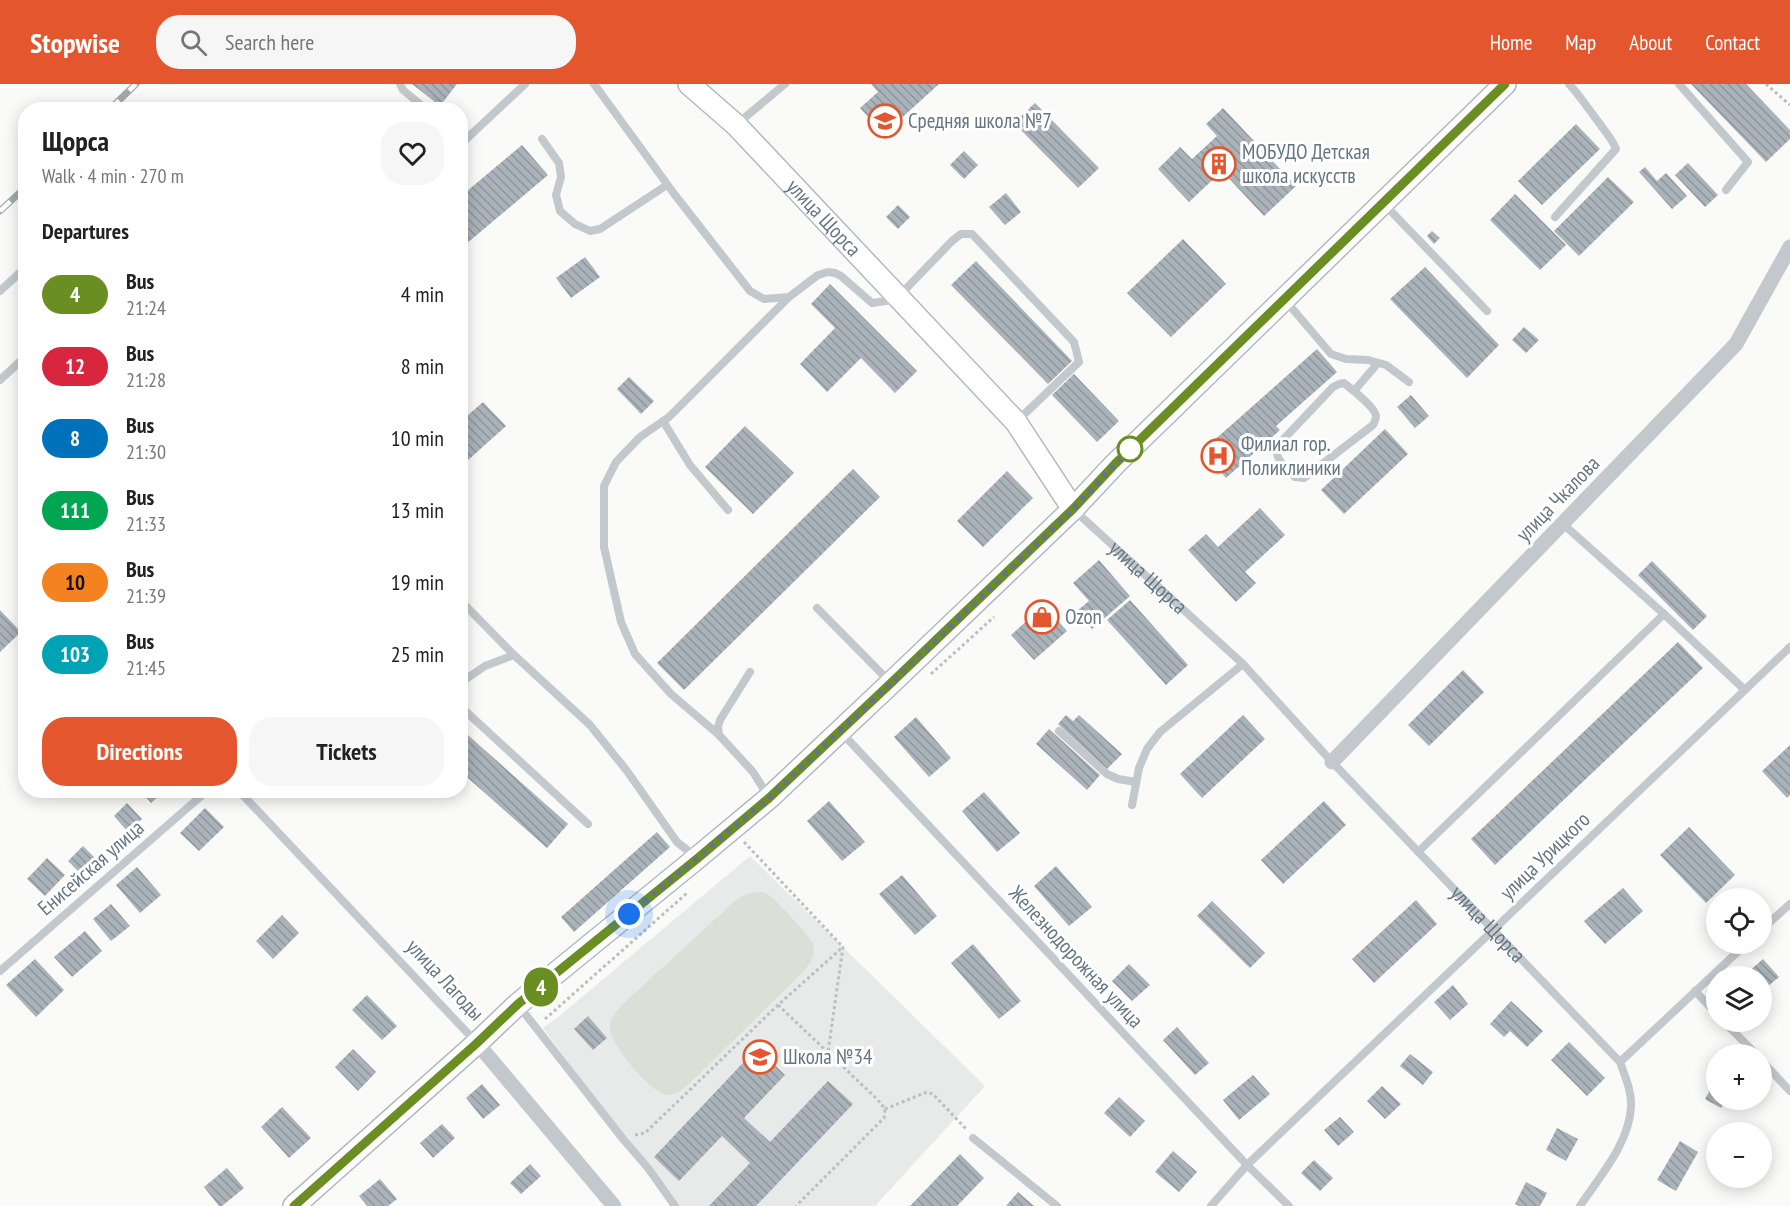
<!DOCTYPE html>
<meta charset="utf-8">
<style>
:root{--surface:#fff;--page:#f6f6f6;--text:#222;--muted:#767676;--accent:#e4572e}
body{margin:0;font-family:"PT Sans Narrow",sans-serif;background:var(--page);color:var(--text);height:100vh;display:flex;flex-direction:column;font-size:22px;white-space:nowrap}
*{box-sizing:border-box;margin:0}
p{font-size:20px;color:var(--muted)}
.icon{flex:none;width:33px;height:33px;fill:none;stroke:currentColor;stroke-width:2;stroke-linecap:round;stroke-linejoin:round}
.map{position:relative;flex:1;overflow:hidden}
.sheet{position:absolute;left:18px;top:18px;width:450px;height:696px;display:flex;flex-direction:column;background:var(--surface);border-radius:24px;box-shadow:0 3px 15px #0003}
.sheet>*{flex:none}
.badge{padding:0 12px;border-radius:20px;font-size:21px;line-height:39px}
.tools{position:absolute;left:1706px;top:804px;display:grid;gap:12px}
.tools a{display:grid;place-items:center;width:66px;height:66px;border-radius:50%;background:var(--surface);box-shadow:0 3px 15px #0003;font-size:30px}
.you{position:absolute;width:30px;height:30px;margin:-15px;border:4px solid #fff;border-radius:50%;background:#1a73e8;box-shadow:0 0 0 9px #1a73e833}
.map>.badge{position:absolute;translate:-50% -50%;box-shadow:0 0 0 3px #fff}
h2{padding:0 24px;font-size:22px;line-height:54px}
.round{display:grid;place-items:center;flex:none;width:63px;height:63px;border-radius:24px;background:var(--page)}
.summary{display:flex;align-items:center;justify-content:space-between;height:102px;padding:0 24px}
h1{font-size:28px;font-weight:700;line-height:45px}
.action{display:flex;gap:12px;margin-top:auto;padding:12px 24px}
.action a{flex:1;height:69px;border-radius:24px;background:var(--accent);color:#fff;font-size:24px;font-weight:700;line-height:69px;text-align:center}
.action a+a{background:var(--page);color:var(--text)}
ul{padding:0;list-style:none}
li{display:flex;align-items:center;gap:18px;height:72px;padding:0 24px}
li div{flex:1}
li b{display:block;font-size:22px}
li em{font-style:normal}
li .badge{min-width:66px;font-weight:700;text-align:center}
header{display:flex;align-items:center;gap:36px;box-sizing:border-box;height:84px;padding:0 30px;background:var(--accent);color:#fff}
header strong{font-size:28px}
nav{display:flex;gap:33px;margin-inline-start:auto;font-size:21px}
.search{width:420px;height:54px;background:var(--page);display:flex;align-items:center;gap:15px;box-sizing:border-box;padding:0 21px;border-radius:24px;color:var(--muted);font-size:22px}
.map>svg:first-child{display:block}
</style>
<header>
<strong>Stopwise</strong>
<div class="search"><svg class="icon" aria-label="search" viewBox="0 0 24 24"><circle cx="10" cy="10" r="6"/><path d="M15 15l6 6"/></svg>Search here</div>
<nav><a>Home</a><a>Map</a><a>About</a><a>Contact</a></nav>
</header>
<div class="map">
<svg width="1790" height="1122" viewBox="0 0 1790 1122">
<defs>
<pattern id="building-back-hatch" width="6" height="6" patternUnits="userSpaceOnUse" patternTransform="scale(1.5)"><rect width="6" height="6" fill="#aab3b9"/><path d="M-1 5l2 2M0 0l6 6M5-1l2 2" fill="none" stroke="#8e969c"/></pattern>
</defs>
<rect width="100%" height="100%" fill="#fafaf8"/>
<path fill="#e8e9e9" d="M750,772l235,230 -110,120h-200l-132,-178 15,-11z"/>
<path fill="#dadfd7" d="M758,808c3,0 6,0 9,2 8,5 43,42 46,50 3,11 -3,19 -9,27l-114,112c-6,5 -12,11 -21,12 -16,2 -60,-52 -59,-68 0,-10 8,-17 14,-24l112,-103 11,-6z"/>
<g fill="url(#building-back-hatch)">
<path d="M412,0h45l-17,22z"/>
<path d="M871,0h68l-55,50 -24,-26 18,-16z"/>
<path d="M1691,0h55l44,46v9l-24,23z"/>
<path d="M1035,19l64,65 -21,20 -64,-65z"/>
<path d="M1223,24l73,78 -32,30 -42,-45 -33,31 -31,-33 22,-22 12,12 25,-23 -11,-12z"/>
<path d="M1576,40l24,25 -58,56 -24,-24z"/>
<path d="M522,61l26,30 -88,74v-52z"/>
<path d="M964,67l14,14 -14,14 -14,-14z"/>
<path d="M1688,79l30,32 -13,12 -30,-32z"/>
<path d="M1645,83l12,14 9,-8 21,23 -15,13 -33,-37z"/>
<path d="M1608,93l26,25 -55,54 -25,-25z"/>
<path d="M1006,109l15,19 -16,13 -16,-18z"/>
<path d="M1515,110l51,51 -26,25 -50,-50z"/>
<path d="M898,121l12,12 -12,12 -12,-12z"/>
<path d="M1432,147l8,7 -6,6 -7,-8z"/>
<path d="M1183,155l43,45 -55,53 -44,-44z"/>
<path d="M585,173l15,20 -29,21 -15,-20z"/>
<path d="M976,177l96,100 -24,23 -97,-99z"/>
<path d="M1425,183l74,78 -32,33 -77,-79z"/>
<path d="M830,200l87,87 -22,22 -34,-35 -34,34 -27,-28 35,-36 -24,-24z"/>
<path d="M1524,243l15,13 -13,13 -14,-13z"/>
<path d="M1317,265l20,23 -61,54 4,4 -54,48 -24,-27z"/>
<path d="M1074,290l45,47 -22,21 -45,-47z"/>
<path d="M629,293l25,24 -13,13 -24,-25z"/>
<path d="M1411,311l18,21 -14,12 -18,-21z"/>
<path d="M483,318l23,24 -39,35 -7,-8v-31z"/>
<path d="M745,342l49,47 -41,41 -48,-47z"/>
<path d="M1385,345l23,25 -64,60 -23,-24z"/>
<path d="M853,385l27,28 -196,193 -27,-27z"/>
<path d="M1007,387l26,27 -50,49 -26,-26z"/>
<path d="M1260,424l25,27 -40,37 11,11 -20,19 -48,-52 18,-16 12,13z"/>
<path d="M1099,476l31,36 -38,33 -15,-18 12,-10 -16,-18z"/>
<path d="M1652,477l55,55 -14,14 -55,-55z"/>
<path d="M1130,516l58,65 -22,20 -59,-65z"/>
<path d="M1044,521l23,26 -33,29 -23,-25z"/>
<path d="M0,526l21,22 -21,20z"/>
<path d="M1678,558l25,26 -208,197 -24,-26z"/>
<path d="M1463,586l21,22 -55,54 -21,-21z"/>
<path d="M1066,631l7,6 6,-6 43,39 -15,15 -49,-45z"/>
<path d="M1243,631l22,24 -63,59 -22,-24z"/>
<path d="M916,633l35,41 -22,19 -35,-40z"/>
<path d="M460,644l108,96 -21,24 -87,-77z"/>
<path d="M1049,645l51,46 -13,15 -51,-46z"/>
<path d="M1790,661v50l-3,3 -25,-27z"/>
<path d="M140,706h26l-15,13z"/>
<path d="M984,708l36,41 -23,19 -35,-41z"/>
<path d="M829,717l36,41 -23,19 -35,-40z"/>
<path d="M1324,717l22,24 -63,59 -22,-24z"/>
<path d="M127,719l15,16 -14,13 -14,-16z"/>
<path d="M205,724l19,19 -25,24 -19,-18z"/>
<path d="M1689,743l46,48 -29,28 -46,-48z"/>
<path d="M657,748l13,15 -96,85 -13,-15z"/>
<path d="M83,762l15,15 -15,15 -15,-15z"/>
<path d="M47,774l18,17 -20,21 -18,-17z"/>
<path d="M1056,782l36,41 -23,19 -35,-40z"/>
<path d="M137,783l24,28 -21,18 -24,-28z"/>
<path d="M902,791l35,41 -22,19 -36,-41z"/>
<path d="M1623,804l20,23 -38,33 -21,-23z"/>
<path d="M1416,816l21,24 -63,59 -22,-24z"/>
<path d="M1212,817l53,52 -15,15 -53,-52z"/>
<path d="M111,820l19,22 -19,15 -18,-22z"/>
<path d="M282,831l17,18 -26,26 -17,-18z"/>
<path d="M85,847l17,20 -30,26 -18,-20z"/>
<path d="M973,860l48,57 -22,18 -48,-56z"/>
<path d="M35,875l29,31 -28,27 -30,-32z"/>
<path d="M1763,875l16,18 -18,15v-16h-11l-3,-3z"/>
<path d="M1129,880l21,21 -18,16 -20,-20z"/>
<path d="M1453,901l15,19 -18,16 -16,-18z"/>
<path d="M367,911l30,31 -15,14 -30,-30z"/>
<path d="M1511,917l32,30 -16,16 -17,-16 -6,6 -14,-13z"/>
<path d="M588,932l19,22 -14,12 -19,-21z"/>
<path d="M1177,943l32,36 -14,12 -32,-35z"/>
<path d="M1569,958l36,36 -18,18 -36,-36z"/>
<path d="M757,964l28,27 -41,43 26,24 58,-61 25,23 -97,102h-47l41,-43 -28,-27 -43,45 -25,-24z"/>
<path d="M353,965l23,23 -18,19 -23,-24z"/>
<path d="M1410,970l23,18 -10,13 -23,-19z"/>
<path d="M1253,991l17,19 -31,26 -16,-20z"/>
<path d="M1716,996v20h10l-5,8 -16,-9z"/>
<path d="M482,1000l18,21 -17,14 -17,-21z"/>
<path d="M1382,1002l19,18 -16,15 -18,-18z"/>
<path d="M1119,1013l26,24 -15,16 -26,-24z"/>
<path d="M282,1023l29,31 -22,20 -28,-31z"/>
<path d="M1340,1033l14,15 -16,14 -14,-16z"/>
<path d="M442,1040l13,14 -22,20 -13,-15z"/>
<path d="M1557,1044l21,11 -12,22 -20,-11z"/>
<path d="M1680,1057l18,11 -22,39 -19,-11z"/>
<path d="M1173,1067l24,21 -18,20 -24,-20z"/>
<path d="M960,1070l24,24 -27,28h-47z"/>
<path d="M1314,1076l19,18 -13,13 -19,-18z"/>
<path d="M530,1080l11,12 -20,18 -11,-11z"/>
<path d="M227,1084l17,20 -22,18h-3l-15,-19z"/>
<path d="M380,1095l17,20 -9,7h-21l-8,-10z"/>
<path d="M1526,1098l21,11 -7,13h-21l-4,-2z"/>
<path d="M1018,1108l16,14h-28z"/>
</g>
<g fill="none" stroke-linecap="round" stroke-linejoin="round">
<defs>
<g id="secondary">
<path id="s2" d="M689,0l47,41 280,297 57,87"/>
<path d="M294,1122l183,-163 41,-39 179,-146 72,-60 122,-115 182,-174 42,-45 390,-380"/>
</g>
</defs>
<use href="#secondary" stroke="#b3babf" stroke-width="24"/>
<g stroke="#bbbfc2" stroke-width="3" stroke-dasharray="3 3" stroke-linecap="butt">
<path d="M1766,0l24,21"/>
<path d="M931,590l63,-57"/>
<path d="M744,758l99,105 -15,105"/>
<path d="M778,921l100,95 7,9 -1,9 -88,88"/>
<path d="M545,935l142,-126"/>
<path d="M885,1025l42,-17 6,2 33,35"/>
<path d="M635,1051l10,-2 133,-128 65,-58"/>
</g>
<g stroke="#c3c8cc" stroke-width="8">
<path d="M400,0l3,6 24,20"/>
<path d="M594,0l81,111 75,96 14,8 25,-2 29,-22 10,-3 7,1 6,3 31,27 14,-2 13,-5 53,-55 9,-7h11l102,108 5,20 -62,59"/>
<path d="M1679,0l69,78 -22,28"/>
<path d="M737,40l48,-40"/>
<path d="M542,55l17,24 2,14 -5,18 4,16 15,13 15,7 10,-2 67,-44"/>
<path d="M460,61l65,-61"/>
<path d="M1384,120l103,107"/>
<path d="M1555,133l61,-68c-4,-10 -10,-16 -16,-25 -11,-14 -19,-27 -31,-40"/>
<path d="M0,207l26,-24"/>
<path d="M1285,216l46,54 15,5 22,1 18,5 23,17"/>
<path d="M0,296l26,-24"/>
<path d="M1344,299c7,6 31,24 32,33 0,3 -1,5 -3,9l-69,53 -9,-1c-8,-9 -23,-19 -17,-32l55,-58 6,-3z"/>
<path d="M1354,307l24,-28"/>
<path d="M663,337l27,44 38,45"/>
<path id="s1" d="M1074,426l169,154 89,98 288,300c5,14 12,30 11,45 -2,37 -32,70 -51,99"/>
<path d="M1563,440l101,90 81,76"/>
<path d="M460,516l54,55 76,70 37,46 50,71 19,15"/>
<path d="M817,524l73,74"/>
<path d="M750,588l-30,48 -2,7 1,8 34,37 15,24"/>
<path d="M460,599l25,-17 29,-11"/>
<path d="M460,622l128,118"/>
<path d="M1059,647l48,43 11,5 18,3"/>
<path d="M841,648l406,433 42,41"/>
<path d="M719,651l-48,-41 -36,-40 -14,-32 -17,-75v-61l12,-24 24,-25 29,-20 120,-120"/>
<path d="M238,706l238,252"/>
<path d="M1132,721l7,-37 8,-19 13,-17 83,-68"/>
<path d="M1418,768l246,-238"/>
<path d="M1761,846l29,-26"/>
<path d="M0,887l208,-181"/>
<path d="M1695,907l21,22"/>
<path d="M519,922l104,133 25,29 27,38"/>
<path d="M1724,938l32,32"/>
<path d="M1761,976l29,31"/>
<path d="M1620,978l126,-118"/>
<path d="M973,1054l84,68"/>
<path d="M1211,1122l36,-41 543,-518"/>
</g>
<g stroke="#c3c8cc" stroke-width="15">
<path d="M1332,678l404,-418 54,-97"/>
<path d="M477,959l137,163"/>
</g>
<use href="#secondary" stroke="#fff" stroke-width="21"/>
<defs>
<g id="rail">
<path d="M109,26l27,-26"/>
<path d="M0,127l26,-24"/>
</g>
</defs>
<use href="#rail" stroke="#a2aab0" stroke-width="7"/>
<use href="#rail" stroke="#fff" stroke-width="4.5" stroke-dasharray="14" stroke-linecap="butt"/>
</g>
<g fill="none" stroke-linecap="round" stroke-linejoin="round">
<defs>
<path id="line" d="M294,1122l183,-163 41,-39 180,-146 71,-60 122,-115 182,-174 42,-45 390,-380"/>
</defs>
<use href="#line" stroke="#fff" stroke-width="14"/>
<use href="#line" stroke="#6b8e23" stroke-width="9"/>
<path stroke="#657683" stroke-width="6" stroke-dasharray="0 10.8" d="M629,830l140,-116 122,-115 182,-174 57,-60"/>
</g>
<defs>
<symbol id="school-ring" viewBox="-11 -11 22 22"><circle r="9.5" fill="#fff" stroke="#e4572e" stroke-width="1.5"/><path d="M0-5L7-2L0 1L-7-2ZM-4 1L0 2.5L4 1V4Q0 6-4 4Z" fill="#e4572e"/></symbol>
<symbol id="building-ring" viewBox="-11 -11 22 22"><circle r="9.5" fill="#fff" stroke="#e4572e" stroke-width="1.5"/><path d="M-4-6H4V6H1V3H-1V6H-4ZM-2.5-4.3h1.7v1.8h-1.7ZM.8-4.3h1.7v1.8H.8ZM-2.5-1h1.7V.8h-1.7ZM.8-1h1.7V.8H.8Z" fill="#e4572e"/></symbol>
<symbol id="hospital-ring" viewBox="-11 -11 22 22"><circle r="9.5" fill="#fff" stroke="#e4572e" stroke-width="1.5"/><path d="M-5-5h3v3.5h4V-5h3V5h-3V1.5h-4V5h-3Z" fill="#e4572e"/></symbol>
<symbol id="shop-ring" viewBox="-11 -11 22 22"><circle r="9.5" fill="#fff" stroke="#e4572e" stroke-width="1.5"/><path d="M-5-2.5h2.3a2.7 3.5 0 0 1 5.4 0H5L5.5 6h-11ZM-1.5-2.5h3a1.5 2.3 0 0 0-3 0Z" fill="#e4572e"/></symbol>
</defs>
<g fill-rule="evenodd">
<use href="#school-ring" x="866" y="18" width="38" height="38"/>
<use href="#building-ring" x="1200" y="61" width="38" height="38"/>
<use href="#hospital-ring" x="1199" y="353" width="38" height="38"/>
<use href="#shop-ring" x="1023" y="514" width="38" height="38"/>
<use href="#school-ring" x="741" y="954" width="38" height="38"/>
</g>
<circle fill="#fff" stroke="#6b8e23" stroke-width="3" cx="1130" cy="365" r="12"/>
<g text-anchor="middle" stroke-width="6" stroke-linejoin="round" paint-order="stroke">
<g font-size="21" fill="#657683" stroke="#fff" text-anchor="start">
<text x="908" y="44">Средняя школа №7</text>
<text x="1242" y="75">МОБУДО Детская<tspan x="1242" dy="24">школа искусcтв</tspan></text>
<text x="1241" y="367">Филиал гор.<tspan x="1241" dy="24">Поликлиники</tspan></text>
<text x="1065" y="540">Ozon</text>
<text x="783" y="980">Школа №34</text>
</g>
<g font-size="21" fill="#657683" stroke="#fff">
<text dy="7" stroke="none"><textPath href="#s2" startOffset="190">улица Щорса</textPath></text>
<text transform="translate(1558 415) rotate(-46)" y="7">улица Чкалова</text>
<text dy="7" stroke="none"><textPath href="#s1" startOffset="100">улица Щорса</textPath></text>
<text transform="translate(1545 772) rotate(-44)" y="7">улица Урицкого</text>
<text transform="translate(91 784) rotate(-41)" y="7">Енисейская улица</text>
<text dy="7" stroke="none"><textPath href="#s1" startOffset="586">улица Щорса</textPath></text>
<text transform="translate(1076 873) rotate(47)" y="7">Железнодорожная улица</text>
<text transform="translate(445 896) rotate(47)" y="7">улица Лагоды</text>
</g>
</g>
</svg>
<div class="tools">
<a><svg class="icon" aria-label="locate" viewBox="0 0 24 24"><circle cx="12" cy="12" r="6"/><path d="M12 2v4M12 18v4M2 12h4M18 12h4"/></svg></a>
<a><svg class="icon" aria-label="layers" viewBox="0 0 24 24"><path d="M12 4l9 5-9 5-9-5zM3 14l9 5 9-5"/></svg></a>
<a>+</a>
<a>−</a>
</div>
<div class="you" style="left:629px;top:830px"></div>
<b class="badge" style="left:541px;top:903px;background:#6b8e23;color:#fff">4</b>
<section class="sheet">
<div class="summary"><div><h1>Щорса</h1><p>Walk · 4 min · 270 m</p></div><a class="round"><svg class="icon" aria-label="heart" viewBox="0 0 24 24"><path d="M12 20l-8-8c-3-5 5-10 8-4 3-6 11-1 8 4z"/></svg></a></div>
<h2>Departures</h2>
<ul>
<li><span class="badge" style="background:#6b8e23;color:#fff">4</span><div><b>Bus</b><p>21:24</p></div><em>4 min</em></li>
<li><span class="badge" style="background:#d7263d;color:#fff">12</span><div><b>Bus</b><p>21:28</p></div><em>8 min</em></li>
<li><span class="badge" style="background:#0072bc;color:#fff">8</span><div><b>Bus</b><p>21:30</p></div><em>10 min</em></li>
<li><span class="badge" style="background:#00a651;color:#fff">111</span><div><b>Bus</b><p>21:33</p></div><em>13 min</em></li>
<li><span class="badge" style="background:#f58220;color:#111">10</span><div><b>Bus</b><p>21:39</p></div><em>19 min</em></li>
<li><span class="badge" style="background:#00a3b4;color:#fff">103</span><div><b>Bus</b><p>21:45</p></div><em>25 min</em></li>
</ul>
<div class="action"><a>Directions</a><a>Tickets</a></div>
</section>
</div>
